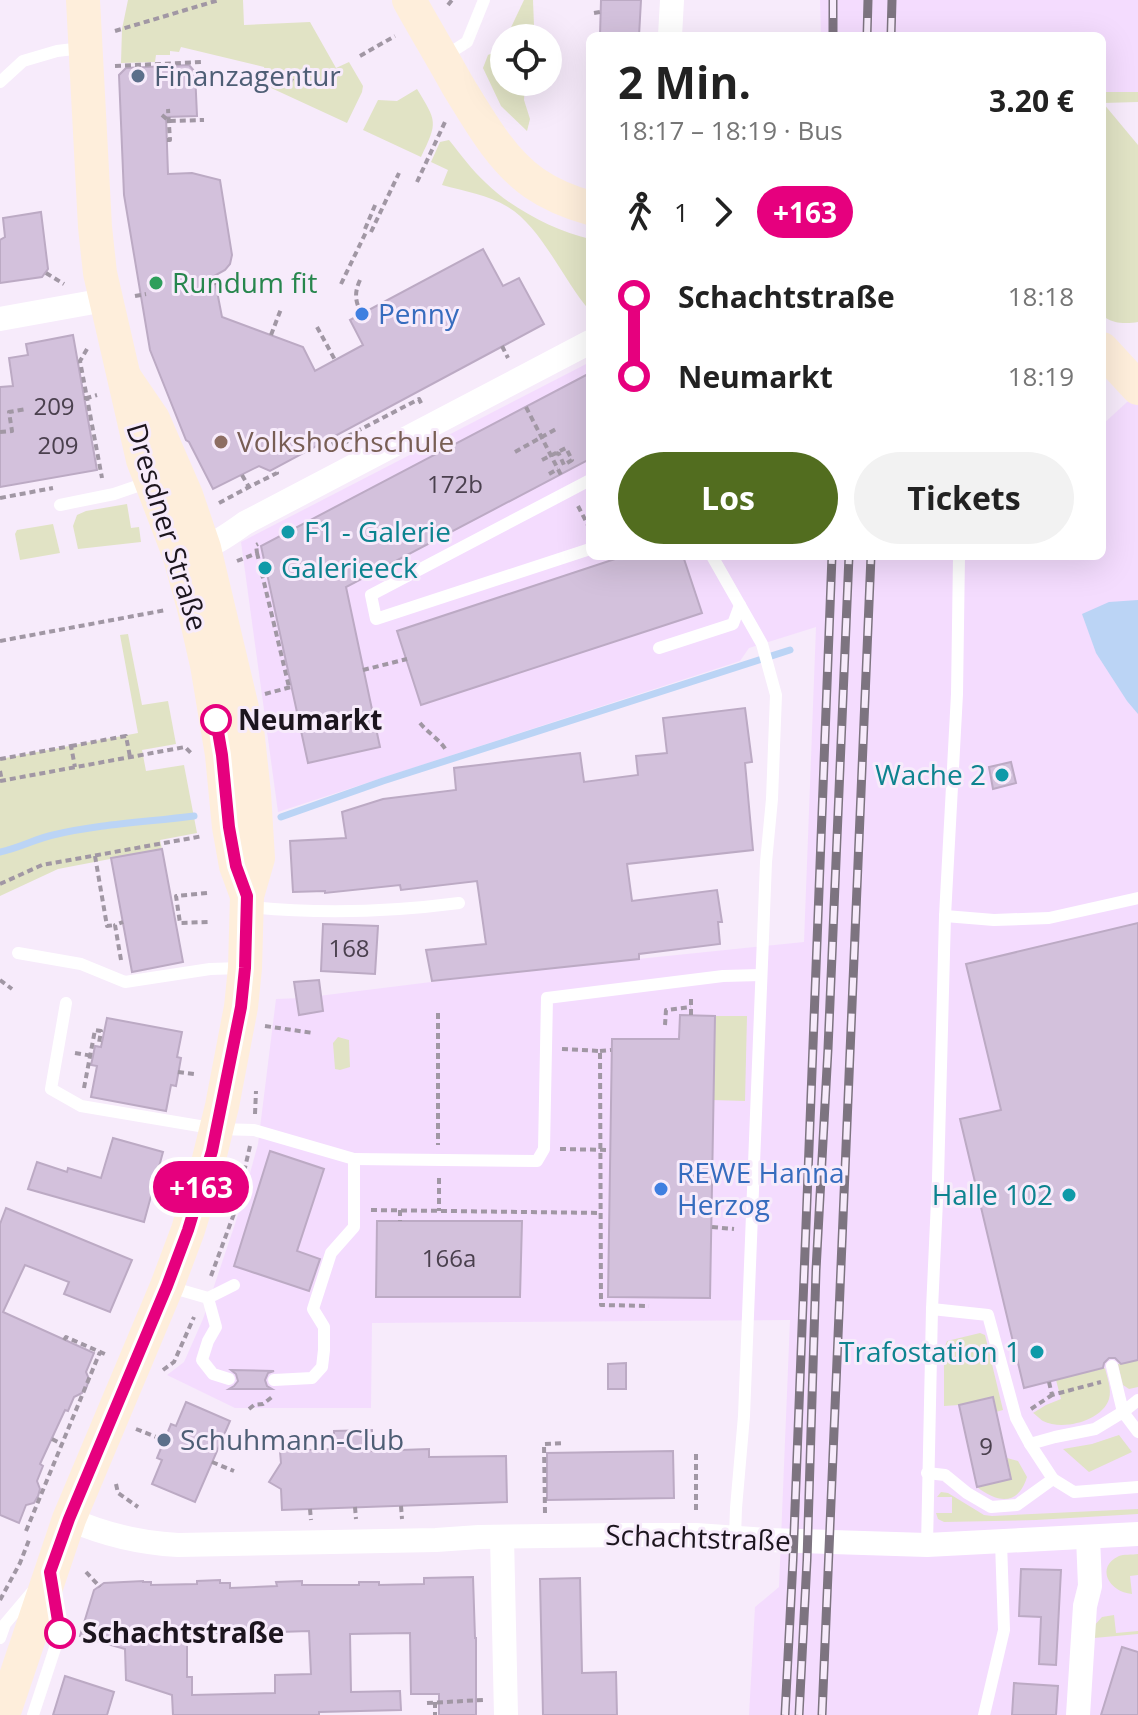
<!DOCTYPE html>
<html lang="de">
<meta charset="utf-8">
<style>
:root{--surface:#fff;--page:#f2f2f2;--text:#222;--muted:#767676;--accent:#526d1f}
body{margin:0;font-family:"Open Sans",sans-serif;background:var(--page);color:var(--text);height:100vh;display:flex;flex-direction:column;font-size:30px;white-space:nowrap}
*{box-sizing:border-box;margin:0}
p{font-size:26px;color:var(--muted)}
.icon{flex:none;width:44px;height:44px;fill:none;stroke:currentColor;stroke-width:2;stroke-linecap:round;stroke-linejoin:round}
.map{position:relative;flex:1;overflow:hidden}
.sheet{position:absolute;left:586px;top:32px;width:520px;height:528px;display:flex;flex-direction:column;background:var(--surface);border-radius:12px;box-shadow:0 8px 32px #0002}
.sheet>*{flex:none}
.badge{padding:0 16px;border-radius:26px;font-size:28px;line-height:52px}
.buttons{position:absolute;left:490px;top:24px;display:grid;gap:16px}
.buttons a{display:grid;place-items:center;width:72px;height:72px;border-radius:50%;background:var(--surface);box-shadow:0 8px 32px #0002;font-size:40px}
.map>.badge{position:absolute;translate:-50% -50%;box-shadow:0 0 0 4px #fff}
.legs{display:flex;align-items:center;gap:12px;height:88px;padding:0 32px;font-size:26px}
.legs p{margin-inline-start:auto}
.overview{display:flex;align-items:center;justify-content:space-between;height:136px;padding:0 32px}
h1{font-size:44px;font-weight:700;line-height:60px}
.button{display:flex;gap:16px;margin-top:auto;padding:16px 32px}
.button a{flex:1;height:92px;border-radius:48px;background:var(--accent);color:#fff;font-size:32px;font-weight:700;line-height:92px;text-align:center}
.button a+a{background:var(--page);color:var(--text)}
ul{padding:0 32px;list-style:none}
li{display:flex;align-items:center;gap:28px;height:80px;font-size:30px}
li i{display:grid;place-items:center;width:12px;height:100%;margin:0 10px;background:currentColor}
li i::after{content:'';width:20px;height:20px;margin:-10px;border:6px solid;border-radius:50%;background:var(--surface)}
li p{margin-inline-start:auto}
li:first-child i{background:linear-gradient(#0000 50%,currentColor 0)}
li:last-child i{background:linear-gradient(currentColor 50%,#0000 0)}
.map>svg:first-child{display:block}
</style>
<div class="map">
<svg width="1138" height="1715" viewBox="0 0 1138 1715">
<rect width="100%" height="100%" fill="#f7ebfb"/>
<g fill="#f4dcfe">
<path d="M820,0h318v92h-36v-56h-281z"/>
<path d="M590,362v194h512v-131l36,-33v1323h-389l6,-108 24,-20 11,-267 -418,3 -1,85h-136l-68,-33 17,-13 19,-43 38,-113 17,-62 18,-145 26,-1 210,-26 292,-30 12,-315 -67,21 -9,13 -462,151 -37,-270z"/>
</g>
<g fill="#e1e3c5">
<path d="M128,0h115l1,25 66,-3 26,46 13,-6 14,24 -1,6 -15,31 -78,-36 -5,-20 -83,-20 -2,5 -9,-1v4h-14l-1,7 -34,1 1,-34z"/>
<path d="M524,0h9l1,26 -1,12h-27z"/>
<path d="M504,42v40h21l-1,18 6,19 -3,12 -26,-25 -18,-38 5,-13 11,-5z"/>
<path d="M417,89c20,33 21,33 4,68l-58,-27 15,-30 19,1z"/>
<path d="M1102,92h36v10l-35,1 35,42v177c-11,2 -27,2 -36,-7z"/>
<path d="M449,140c12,15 23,30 37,43 25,25 69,48 104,56v72c-27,-31 -48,-83 -82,-104 -20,-12 -44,-16 -66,-22l6,-15 -17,-8 9,-20z"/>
<path d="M127,504l4,24 8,-1 2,15 -63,7 -5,-23 4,-11 9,-4z"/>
<path d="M53,524l7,29 -40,7 -5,-26 2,-4z"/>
<path d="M128,634l14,71 26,-4 8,43 -34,6 4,21 38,-6 13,68 -37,7 2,9 -104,20 -58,27v-137l138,-26 -18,-98z"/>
<path d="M715,1016h32l-2,85 -33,-1z"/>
<path d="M338,1037l11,3 1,27 -10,3 -5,-1 -2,-26z"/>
<path d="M980,1333l5,2 18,75 -7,2 -3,-15 -34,8 -15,1v-57l3,-8z"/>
<path d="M1138,1360v27l-9,2 -6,-4 -5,-21z"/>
<path d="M1105,1368c2,9 7,21 4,31 -7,22 -46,32 -66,22 -2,-1 -8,-7 -10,-8l13,-8 15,-6 -5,-19z"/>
<path d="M1119,1435l13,17 -43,20 -26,-23 29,-5z"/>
<path d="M1007,1458l11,3 9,16c-9,29 -29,26 -50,10l34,-8z"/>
<path d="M941,1492l7,1 36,22 8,1 146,-7v5l-102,6 -92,2 -6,-3 -2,-6h16v-16h-15z"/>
<path d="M1138,1554v21l-8,1 2,18c-23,-2 -37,-27 -13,-38 4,-2 14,-1 19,-2z"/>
<path d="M1114,1615l2,18 22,-2v3l-44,4 -1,-11 9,-10z"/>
</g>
<path fill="#bbd4f5" d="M1138,600v114l-11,-13 -31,-48 -14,-39 27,-12z"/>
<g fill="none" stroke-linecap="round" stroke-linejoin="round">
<g stroke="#bbd4f5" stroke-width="7">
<path d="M281,817l102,-36 407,-131"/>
<path d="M0,852c19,-4 35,-13 53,-17 46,-11 94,-13 141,-19"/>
</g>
</g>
<g fill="#d3c1dc" stroke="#bcaac4" stroke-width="2" fill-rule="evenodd">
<path d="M601,0h40l-2,36h-39z"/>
<path d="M189,65l6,7 2,44 -31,1 2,57 24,-1 28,7 12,75 -2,9 -5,6 -11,6 8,41 81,30 12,24 48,-26 -13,-25 133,-71 20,37 16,-8 25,46 -274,147 -11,-5 -46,23 -24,-47 -3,-2 -36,-90 -26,-155 -5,-120 7,-7z"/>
<path d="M41,212l7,57 -6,8 -42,6v-43l5,-3 -2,-19z"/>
<path d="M73,335l24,135 -97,17v-100l13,-1 -4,-28 19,-3 -2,-11z"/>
<path d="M590,373v86l-244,128 34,160 -72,16 -47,-217z"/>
<path d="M624,556h59l19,57 -281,92 -24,-74z"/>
<path d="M745,708l7,54 -7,1 8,87 -126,14 5,37 85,-11 5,32h-4l2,22 -81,10v5l-207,22 -6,-31 60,-6 -9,-63 -76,9 -1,-5 -75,8v-2l-32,1 -3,-51 56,-3 -4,-26 41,-13 73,-9 -2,-22 126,-15 4,29 54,-7 -2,-19 31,-3 -4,-35z"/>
<path d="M1011,762l5,21 -23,6 -4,-22z"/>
<path d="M162,849l21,113 -51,10 -21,-114z"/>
<path d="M1138,923v437l-17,4 -6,-6h-6l-5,5 -1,5 -79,20 -64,-269 41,-9 -35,-146z"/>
<path d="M323,924l55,2 -3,48 -54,-3z"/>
<path d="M319,980l4,31 -24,4 -5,-33z"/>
<path d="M680,1015l35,1 -5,282 -102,-1 4,-258h67z"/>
<path d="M107,1018l75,14 -5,25 4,1 -5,28 -5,-1 -5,26 -75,-14 6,-31 -6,-1 2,-9 2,-10 6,1z"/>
<path d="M113,1138l50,14 -19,70 -116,-33 9,-27 30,10 1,-4 33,10z"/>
<path d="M270,1151l54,18 -27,82 23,8 -11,32 -75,-25z"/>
<path d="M6,1208l126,52 -22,52 -46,-18 5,-12 -44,-17 -22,47 91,41 -8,19 3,7 -2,7 -5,7 -8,4 -6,14 -3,-1 -25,54 3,2 -6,15 3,8 -2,7 -4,7 -8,2 -7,18 -19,-8v-291z"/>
<path d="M377,1221h145l-2,76h-144z"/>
<path d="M626,1363v26h-18v-25z"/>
<path d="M231,1370l43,1 -6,2 -3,7 2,6 5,3h-43l5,-3 4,-5 -2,-7z"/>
<path d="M993,1397l18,82 -34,8 -18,-82z"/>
<path d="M186,1402l44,19 -35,81 -43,-18 10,-24 -5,-2 14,-34 5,2z"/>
<path d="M372,1430v21l57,-2v8l77,-1 1,46 -225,8 -1,-21 -12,-7 12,-19 -1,-12 54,-2v-18z"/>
<path d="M673,1451l1,47 -127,2v-47z"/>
<path d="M1021,1569l40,1 -5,95 -17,-1 2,-47 -22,-1z"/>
<path d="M473,1577l2,61h1v77h-37v-21h-28l-1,-61 -60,1 1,58 49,-1 1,19 -82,2v3h-146l-1,-20 -46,-15 -1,-31 -45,-13 14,-46 10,-7 39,-2v1h8v3l46,-1v-3l23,-1v3h10v5l47,-2 -1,-4 26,-1v4h57v-3h20v3l45,-1v-6zM266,1628l14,1v3l29,-1 2,43 -36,1v18l-83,2v-18h-5v-43l32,-1v-3z"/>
<path d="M580,1578l2,95 34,-1 1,43h-74l-3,-136z"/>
<path d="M1122,1647l16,5v63h-37z"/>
<path d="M65,1676l49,16 -7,23h-54z"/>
<path d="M1014,1683l44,3 -2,29h-44z"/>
</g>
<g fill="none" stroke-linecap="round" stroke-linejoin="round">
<g stroke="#a197a4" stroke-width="4" stroke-dasharray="6 4" stroke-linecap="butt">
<path d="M448,5l4,-5"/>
<path d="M594,13l6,-1"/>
<path d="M115,31l104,-31"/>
<path d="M360,56l35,-20"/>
<path d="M115,66l88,-4"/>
<path d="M274,71l19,10"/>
<path d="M162,115l7,6 35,-1"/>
<path d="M167,140h3l-2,-31"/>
<path d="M417,182l28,-60"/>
<path d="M365,229l11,-26"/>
<path d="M371,232l28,-59"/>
<path d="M46,273l18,11"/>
<path d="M360,280c-6,13 -5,22 2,34"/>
<path d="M341,284l26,-54"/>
<path d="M204,285l43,-7"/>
<path d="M135,296l11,-2"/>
<path d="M317,327l18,33"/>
<path d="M271,335l10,-26"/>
<path d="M502,346l6,12"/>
<path d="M87,349l-7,12 7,37 10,-3"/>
<path d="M84,398h3l15,80"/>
<path d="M526,407l36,70"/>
<path d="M0,432l12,-1 -3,-19 17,-3"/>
<path d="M347,444l-3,-6 75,-39 3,6"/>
<path d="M323,449l21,-11"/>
<path d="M515,452l41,-23"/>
<path d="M542,460c8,-4 16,-8 24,-12l6,12 -8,5 -5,-11 -3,-1"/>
<path d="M549,474l9,-5"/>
<path d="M242,475l7,12 28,-14 -2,-4"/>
<path d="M0,498l53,-10"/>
<path d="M219,503l30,-16"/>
<path d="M578,506l12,23"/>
<path d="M257,553l32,134"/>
<path d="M237,561l20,-8 -1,-8 2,-1"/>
<path d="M0,641l166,-31"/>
<path d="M363,670l44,-11"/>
<path d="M265,694l26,-7"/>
<path d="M420,723c9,11 21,17 27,29"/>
<path d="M71,746l55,-10 4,21"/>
<path d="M0,759l71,-13 4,21"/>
<path d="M0,771l2,10"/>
<path d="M0,781l185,-34 6,6"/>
<path d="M95,856l12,70 8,-1"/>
<path d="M0,884l42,-19 161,-29"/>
<path d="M207,893l-31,3 4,27 28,-1"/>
<path d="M121,960l-6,-35 8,-3"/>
<path d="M0,980l12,9"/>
<path d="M438,1013v132"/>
<path d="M691,1015v-17"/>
<path d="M665,1025l1,-15 25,-3"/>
<path d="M265,1026l48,7"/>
<path d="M562,1049l38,2 1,254 48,1"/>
<path d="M600,1051l11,-1"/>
<path d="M75,1053l18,3"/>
<path d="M178,1072l16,2"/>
<path d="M84,1088l11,-58 6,1 -2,12h3"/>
<path d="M255,1114l1,-23"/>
<path d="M560,1149l50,1"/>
<path d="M439,1178v33"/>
<path d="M371,1210l230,3"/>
<path d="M400,1210v11"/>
<path d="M712,1227l22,2"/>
<path d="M211,1276l24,-65 15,-65"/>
<path d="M64,1340l2,-3 41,18"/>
<path d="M163,1370l11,-8 20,-45"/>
<path d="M1049,1382l3,13 49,-13"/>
<path d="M249,1409l5,-4 9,-1 9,-7"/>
<path d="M1031,1409l21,-14"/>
<path d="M136,1429l28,11"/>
<path d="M52,1439l10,5"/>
<path d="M696,1454v58"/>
<path d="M212,1462l22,9"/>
<path d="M116,1484l2,9 20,14"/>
<path d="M401,1506l1,13"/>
<path d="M355,1507l1,12"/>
<path d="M310,1509l1,11"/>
<path d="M545,1513l-1,-69 20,-1"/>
<path d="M26,1531l74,-179"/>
<path d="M86,1572l14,15"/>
<path d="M0,1600l20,-37 9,-23"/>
<path d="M435,1702v13"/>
<path d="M427,1703l56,-3"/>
</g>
<g stroke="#fff" stroke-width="12">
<path d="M445,56l22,-14 17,-42"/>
<path d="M0,82l23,-21 34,-10 25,-3"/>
<path d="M590,480l-219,115 5,24 214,-70"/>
<path d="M60,505l54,-11 35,-12"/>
<path d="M712,556l50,88 14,51 -4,104 -6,63 -22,554 -8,92 -1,29"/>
<path d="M659,648l74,-24 7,-19"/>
<path d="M250,907c69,7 140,5 209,-4"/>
<path d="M945,916l49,4 55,-2 89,-20"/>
<path d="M18,953l63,11 44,18 85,-13 31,-1"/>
<path d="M66,1003l-15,86 30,17 136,23 37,1 100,29v68l-23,26 -18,56 11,18v23l-2,17 -10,11 -38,2"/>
<path d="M354,1159l183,2 7,-12 3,-151 176,-22 38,-1"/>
<path d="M170,1287l38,11"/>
<path d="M932,1309l56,6 28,103 14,26 25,-7 40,-8 28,-17 15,20"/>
<path d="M1112,1366l11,46 15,-12"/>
<path d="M229,1379l-16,-5 -11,-14 6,-19 8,-14 -8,-29 26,-13"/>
<path d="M927,1473l18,2 22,18 24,14 26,-2 36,-26 -23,-35"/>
<path d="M1053,1479l21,13 64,-5"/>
<path d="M927,1545l5,-236 6,-130 7,-263 12,-222 2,-138"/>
<path d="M0,1638l5,-14 27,-32"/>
<path d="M33,1715l27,-82 -6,-39"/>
<path d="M984,1715l20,-85 -3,-88"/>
</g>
<g stroke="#fff" stroke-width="24">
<path d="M670,36l2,-36"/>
<path d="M0,319l105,-19"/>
<path d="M190,552c21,-5 37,-16 55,-29l345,-181"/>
<path d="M69,1519c34,15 71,24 109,26l258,-5 43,-3 143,-2h74l72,5 159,5 211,-11"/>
<path d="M502,1537l4,178"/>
<path d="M1078,1715l7,-109 5,-20 -2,-49"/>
</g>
<g stroke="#feeedb" stroke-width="34">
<path d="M83,0l12,227 5,46 43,187 36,94 15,54 13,57 15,90 7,72 7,39 11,30"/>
<path d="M409,0c16,29 33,57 49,86 21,34 43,74 76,97 16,11 38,20 56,25"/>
<path d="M1102,349l36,39"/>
<path d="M3,1715l66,-196 98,-233 21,-56 18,-59 16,-65 19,-99 4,-39 2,-72 11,-38 -4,-65 -7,-64 -43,-181 -18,-53 -33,-76 -28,-41"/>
</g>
<defs>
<g id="rail">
<path d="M833,0v36"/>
<path d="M867,36l1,-36"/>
<path d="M891,36l1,-36"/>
<path d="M785,1715l8,-155 39,-1004"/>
<path d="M799,1715l8,-155 9,-290 12,-221 21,-493"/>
<path d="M822,1715l49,-1159"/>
</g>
</defs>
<use href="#rail" stroke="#7d7480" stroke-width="9"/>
<use href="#rail" stroke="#f7ebfb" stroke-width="6" stroke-dasharray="18" stroke-linecap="butt"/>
</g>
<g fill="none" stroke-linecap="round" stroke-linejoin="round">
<defs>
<path id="line-1" d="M60,1633l-10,-61 19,-53 98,-233 21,-56 24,-79 29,-144 4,-39 2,-72 -11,-30 -7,-39 -7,-72 -6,-35"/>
</defs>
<use href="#line-1" stroke="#fff" stroke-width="18"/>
<use href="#line-1" stroke="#e6007e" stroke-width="12"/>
</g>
<g fill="#5c6f8a" stroke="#f7ebfb" stroke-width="3">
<circle cx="138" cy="76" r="8"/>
<circle cx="164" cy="1440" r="8"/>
</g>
<circle fill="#2e9e5b" stroke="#f7ebfb" stroke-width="3" cx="156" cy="283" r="8"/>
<g fill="#3f7fe0" stroke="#f7ebfb" stroke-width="3">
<circle cx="362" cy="314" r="8"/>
<circle cx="661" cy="1189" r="8"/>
</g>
<circle fill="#8d6e63" stroke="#f7ebfb" stroke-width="3" cx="221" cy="442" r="8"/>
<g fill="#0f9aa8" stroke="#f7ebfb" stroke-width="3">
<circle cx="288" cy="532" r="8"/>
<circle cx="265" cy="568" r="8"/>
<circle cx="1002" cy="775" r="8"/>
<circle cx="1069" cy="1195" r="8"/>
<circle cx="1037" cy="1352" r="8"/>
</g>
<g fill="#fff" stroke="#e6007e" stroke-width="4">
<circle cx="216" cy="720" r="14"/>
<circle cx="60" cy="1633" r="14"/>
</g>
<g text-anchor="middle" stroke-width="6" stroke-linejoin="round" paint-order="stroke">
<g font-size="24" fill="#4a404e">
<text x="54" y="415">209</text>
<text x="58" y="454">209</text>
<text x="455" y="493">172b</text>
<text x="349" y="957">168</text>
<text x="449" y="1267">166a</text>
<text x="986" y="1455">9</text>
</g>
<g font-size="28" fill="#4e5e75" stroke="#f7ebfb" text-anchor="start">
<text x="154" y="86">Finanzagentur</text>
<text x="180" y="1450">Schuhmann-Club</text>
</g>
<g font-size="28" fill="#27864d" stroke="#f7ebfb" text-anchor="start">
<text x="172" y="293">Rundum fit</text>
</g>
<g font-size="28" fill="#366cbe" stroke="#f7ebfb" text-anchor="start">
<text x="378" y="324">Penny</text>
<text x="677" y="1183">REWE Hanna<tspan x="677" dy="32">Herzog</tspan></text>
</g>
<g font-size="28" fill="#785e54" stroke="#f7ebfb" text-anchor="start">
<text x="237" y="452">Volkshochschule</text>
</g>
<g font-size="28" fill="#1c151e" stroke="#f7ebfb">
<text transform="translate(167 527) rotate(73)" y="10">Dresdner Straße</text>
<text transform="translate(698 1538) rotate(2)" y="10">Schachtstraße</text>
</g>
<g font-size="28" fill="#0d838f" stroke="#f7ebfb" text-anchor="end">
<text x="304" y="542" text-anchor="start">F1 - Galerie</text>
<text x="281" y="578" text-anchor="start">Galerieeck</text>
<text x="986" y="785">Wache 2</text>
<text x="1053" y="1205">Halle 102</text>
<text x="1021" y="1362">Trafostation 1</text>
</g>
<g font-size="28" font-weight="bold" fill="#1c151e" stroke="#f7ebfb" text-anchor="start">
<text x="238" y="730">Neumarkt</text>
<text x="82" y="1643">Schachtstraße</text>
</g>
</g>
</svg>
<div class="buttons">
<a><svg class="icon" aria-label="locate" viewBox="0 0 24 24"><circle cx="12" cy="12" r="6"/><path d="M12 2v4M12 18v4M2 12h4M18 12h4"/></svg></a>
</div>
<b class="badge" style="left:201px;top:1187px;background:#e6007e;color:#fff">+163</b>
<section class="sheet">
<div class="overview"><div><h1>2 Min.</h1><p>18:17 – 18:19 · Bus</p></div><b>3.20 €</b></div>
<div class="legs"><svg class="icon" aria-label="walk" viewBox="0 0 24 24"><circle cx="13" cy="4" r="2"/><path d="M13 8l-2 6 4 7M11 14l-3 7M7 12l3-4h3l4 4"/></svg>1<svg class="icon" aria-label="forward" viewBox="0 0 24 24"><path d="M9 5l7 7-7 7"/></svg><b class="badge" style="background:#e6007e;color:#fff">+163</b></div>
<ul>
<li><i style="color:#e6007e"></i><b>Schachtstraße</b><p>18:18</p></li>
<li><i style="color:#e6007e"></i><b>Neumarkt</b><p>18:19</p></li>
</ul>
<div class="button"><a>Los</a><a>Tickets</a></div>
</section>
</div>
